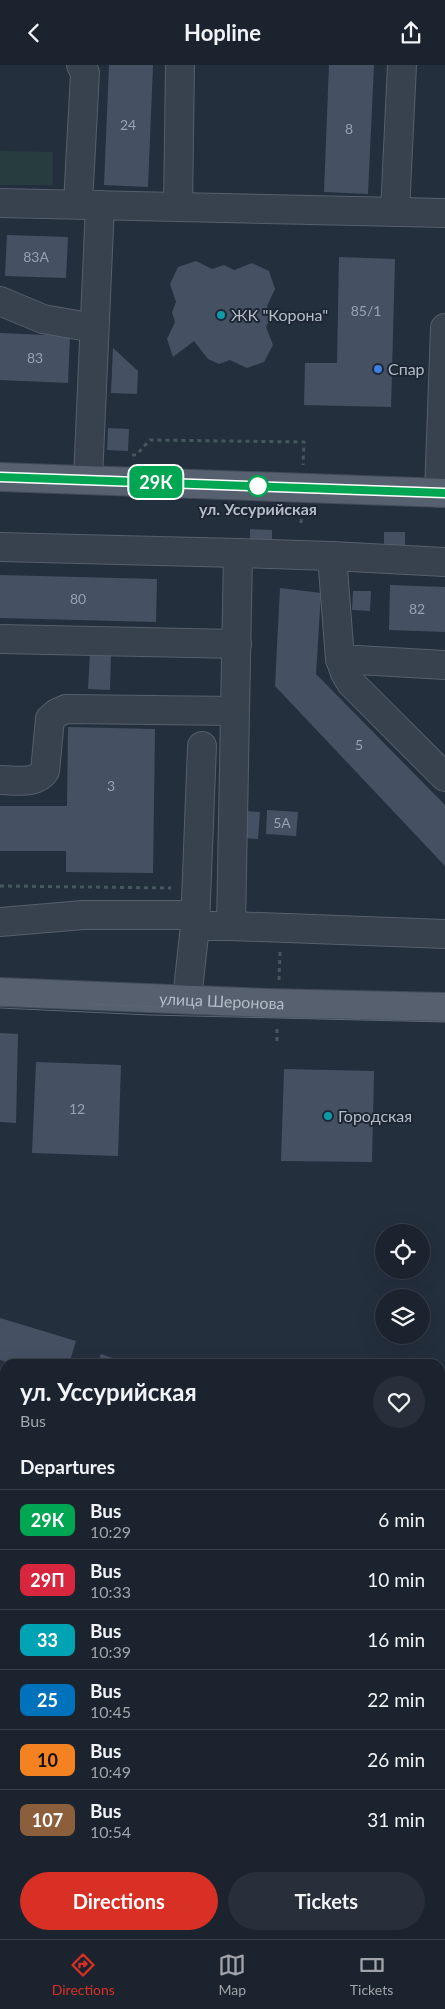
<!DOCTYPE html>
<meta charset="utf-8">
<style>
:root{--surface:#1b232e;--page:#282f3a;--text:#f1f3f6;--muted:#a0a4aa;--line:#39404a;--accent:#d93025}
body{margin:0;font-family:Lato,sans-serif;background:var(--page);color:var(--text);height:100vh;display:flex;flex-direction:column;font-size:19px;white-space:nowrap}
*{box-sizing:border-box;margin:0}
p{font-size:16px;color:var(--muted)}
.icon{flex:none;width:28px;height:28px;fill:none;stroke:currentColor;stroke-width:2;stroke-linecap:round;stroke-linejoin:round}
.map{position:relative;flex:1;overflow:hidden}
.details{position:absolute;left:0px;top:1294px;width:445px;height:581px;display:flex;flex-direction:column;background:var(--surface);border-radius:15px 15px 0 0;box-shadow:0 5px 20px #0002,0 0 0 1px var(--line)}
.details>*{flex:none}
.badge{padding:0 10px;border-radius:8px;font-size:18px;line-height:32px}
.fabs{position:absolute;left:375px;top:1159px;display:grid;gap:10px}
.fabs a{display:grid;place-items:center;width:55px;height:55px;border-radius:50%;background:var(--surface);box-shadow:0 5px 20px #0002,0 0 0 1px var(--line);font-size:25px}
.map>.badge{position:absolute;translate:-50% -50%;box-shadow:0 0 0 2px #fff}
h2{padding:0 20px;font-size:19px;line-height:45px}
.round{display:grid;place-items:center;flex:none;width:52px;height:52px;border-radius:26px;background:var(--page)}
.head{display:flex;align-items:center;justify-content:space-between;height:85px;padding:0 20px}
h1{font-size:24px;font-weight:700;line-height:38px}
.primary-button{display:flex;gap:10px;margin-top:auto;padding:10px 20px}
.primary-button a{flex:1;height:58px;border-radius:30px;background:var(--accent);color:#fff;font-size:20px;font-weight:700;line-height:58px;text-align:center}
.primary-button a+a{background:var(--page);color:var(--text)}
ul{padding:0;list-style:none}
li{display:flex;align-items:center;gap:15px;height:60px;padding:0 20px;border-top:1px solid var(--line)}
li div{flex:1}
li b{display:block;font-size:19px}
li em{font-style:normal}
li .badge{min-width:55px;font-weight:700;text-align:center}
header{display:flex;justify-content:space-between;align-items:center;height:65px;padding:0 20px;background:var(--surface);font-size:22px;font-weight:700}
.menu{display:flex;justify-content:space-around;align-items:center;height:70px;border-top:1px solid var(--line);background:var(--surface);font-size:14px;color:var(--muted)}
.menu a{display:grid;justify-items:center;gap:2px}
.menu .on{color:var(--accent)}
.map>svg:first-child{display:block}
</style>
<header><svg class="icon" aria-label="back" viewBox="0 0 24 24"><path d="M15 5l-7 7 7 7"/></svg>Hopline<svg class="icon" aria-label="share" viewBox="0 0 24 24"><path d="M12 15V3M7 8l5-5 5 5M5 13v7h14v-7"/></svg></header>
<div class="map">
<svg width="445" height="1874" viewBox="0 0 445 1874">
<rect width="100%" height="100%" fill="#242f3e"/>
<g fill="#263c3f">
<path d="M0,86l53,1v33h-53z"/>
<path d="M0,1719h5v151h167l-1,4h-171z"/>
</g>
<g fill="#455162">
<path d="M109,0h44l-5,122 -44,-2z"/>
<path d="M329,0h45l-6,129 -44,-2z"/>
<path d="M7,170l61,2 -2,41 -61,-2z"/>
<path d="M339,192l56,2 -4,148 -87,-2 1,-42h32z"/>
<path d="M196,196l16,8 12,-4 10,5 18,-7 17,8 6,18 -8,17 4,11 -5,10 7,18 -9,17 -17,6 -17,-8 -11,4 -11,-5 -14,-18 -21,16 -6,-18 8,-17 -3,-10 4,-10 -6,-18 8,-17z"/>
<path d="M0,268l70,3 -2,47 -68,-3z"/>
<path d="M113,283l25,23 -1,23 -26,-1z"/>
<path d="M108,363l21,1 -1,22 -21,-1z"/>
<path d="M250,464l22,1v15h-22z"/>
<rect x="384" y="467" width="21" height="18"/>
<path d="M0,510l157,4 -1,43 -156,-4z"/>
<path d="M390,520l55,2v45l-56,-2z"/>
<path d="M280,523l41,5 -5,81 129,131v61l-170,-180z"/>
<path d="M353,526h18l-1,20 -18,-1z"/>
<path d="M90,588l21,1 -1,36 -22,-1z"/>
<path d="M68,662l87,2 -2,144 -87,-1v-21h-66v-45h67z"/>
<path d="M267,745l31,2 -2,24 -30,-2z"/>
<path d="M244,746l16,1 -2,27 -16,-1z"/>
<path d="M0,968l18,1 -2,89 -16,-1z"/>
<path d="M36,997l85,3 -3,91 -86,-3z"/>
<path d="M284,1004l90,2 -2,91 -91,-1z"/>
<path d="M0,1253l76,23 -7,23h-56l-13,-4z"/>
<path d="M101,1289l26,9v1h-30z"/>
<path d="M0,1328l5,2v21l-5,-1z"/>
<rect x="0" y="1507" width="5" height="53"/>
</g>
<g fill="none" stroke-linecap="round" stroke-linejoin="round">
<defs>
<g id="minor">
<path d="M0,138l445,10"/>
<path d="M78,139l7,-131 -4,-8"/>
<path d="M178,142l2,-142"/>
<path d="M395,147l7,-147"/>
<path d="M0,236l43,18 51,9"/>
<path d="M88,414l12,-274"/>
<path d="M439,428l6,-165"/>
<path d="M0,482l238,6"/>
<path d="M332,491l113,6"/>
<path d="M0,574l237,5"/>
<path d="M340,594l5,14 6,10 94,94"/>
<path d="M0,715c15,0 36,5 45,-9l5,-52 7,-6 9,-4 169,2"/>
<path d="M0,857l83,-7h113"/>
<path d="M195,861l7,-180"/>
<path d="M231,861l7,-373 94,3 8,103 105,6"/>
<path d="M187,934l8,-73h36l214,8"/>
<path d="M0,1477h5"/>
<path d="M440,1542l5,-5"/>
<path d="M0,1618h5"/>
<path d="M0,1685l5,1"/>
<path d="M440,1723h5"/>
<path d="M195,1870l1,4"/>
<path d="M444,1874l1,-32"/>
</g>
<g id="major">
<path d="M0,412l445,16"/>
<path id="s1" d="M0,927l267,11 178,4"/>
</g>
</defs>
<use href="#minor" stroke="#565f6c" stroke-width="30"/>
<use href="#major" stroke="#414a57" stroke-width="30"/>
<g stroke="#44595c" stroke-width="3" stroke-dasharray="4 4" stroke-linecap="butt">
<path d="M132,390h4l14,-15 154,2 -1,23"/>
<path d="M301,458l1,-12"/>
<path d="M0,821l171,2"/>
<path d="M279,915l1,-29"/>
<path d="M277,976v-15"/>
<path d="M440,1686l5,1"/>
</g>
<use href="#minor" stroke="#38414e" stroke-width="28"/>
<use href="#major" stroke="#56606e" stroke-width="28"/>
<g stroke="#5a6575" stroke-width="1">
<path d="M85,939l123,5"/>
<path d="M0,943l150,7 295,7"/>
</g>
</g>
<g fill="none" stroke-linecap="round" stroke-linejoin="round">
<defs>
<path id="line" d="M0,412l445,16"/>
</defs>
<use href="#line" stroke="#fff" stroke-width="11"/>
<use href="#line" stroke="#00a651" stroke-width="8"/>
</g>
<g fill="#0f9aa8" stroke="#1d2633" stroke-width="2">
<circle cx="221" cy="250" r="5"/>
<circle cx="328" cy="1051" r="5"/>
</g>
<circle fill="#3f7fe0" stroke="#1d2633" stroke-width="2" cx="378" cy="304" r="5"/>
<circle fill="#fff" stroke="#00a651" stroke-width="2.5" cx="258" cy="421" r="10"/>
<g text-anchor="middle" stroke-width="4" stroke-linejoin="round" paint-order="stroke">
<g font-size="14" fill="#98a1af">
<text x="128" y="65">24</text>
<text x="349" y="69">8</text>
<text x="36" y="197">83А</text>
<text x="366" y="251">85/1</text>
<text x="35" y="298">83</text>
<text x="78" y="539">80</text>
<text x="417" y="549">82</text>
<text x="359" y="685">5</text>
<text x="111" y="726">3</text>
<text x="282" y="763">5А</text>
<text x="77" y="1049">12</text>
</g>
<g font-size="16" fill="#b4bcc9" stroke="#1d2633" text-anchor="start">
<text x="231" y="256">ЖК "Корона"</text>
<text x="388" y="310">Спар</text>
<text x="338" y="1057">Городская</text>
</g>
<g font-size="16" font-weight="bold" fill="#b4bcc9" stroke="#1d2633">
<text x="258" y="450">ул. Уссурийская</text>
</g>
<g font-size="16" fill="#b4bcc9" stroke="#1d2633">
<text dy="6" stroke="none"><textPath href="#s1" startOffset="222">улица Шеронова</textPath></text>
</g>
</g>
</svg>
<div class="fabs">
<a><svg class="icon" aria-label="locate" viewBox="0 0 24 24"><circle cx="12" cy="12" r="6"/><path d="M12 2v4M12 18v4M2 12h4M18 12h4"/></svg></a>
<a><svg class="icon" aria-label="layers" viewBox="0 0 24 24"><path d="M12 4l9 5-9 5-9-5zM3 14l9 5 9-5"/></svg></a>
</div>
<b class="badge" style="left:156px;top:417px;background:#00a651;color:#fff">29К</b>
<section class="details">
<div class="head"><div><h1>ул. Уссурийская</h1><p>Bus</p></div><a class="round"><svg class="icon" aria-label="heart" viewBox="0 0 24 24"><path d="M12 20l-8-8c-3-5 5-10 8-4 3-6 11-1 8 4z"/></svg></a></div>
<h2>Departures</h2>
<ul>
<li><span class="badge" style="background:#00a651;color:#fff">29К</span><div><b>Bus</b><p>10:29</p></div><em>6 min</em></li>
<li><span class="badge" style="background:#d7263d;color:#fff">29П</span><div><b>Bus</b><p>10:33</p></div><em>10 min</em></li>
<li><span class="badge" style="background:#00a3b4;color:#fff">33</span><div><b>Bus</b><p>10:39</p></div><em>16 min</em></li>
<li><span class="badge" style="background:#0072bc;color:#fff">25</span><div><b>Bus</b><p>10:45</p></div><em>22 min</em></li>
<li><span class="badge" style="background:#f58220;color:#111">10</span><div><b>Bus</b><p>10:49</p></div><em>26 min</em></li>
<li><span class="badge" style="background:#8b5e3c;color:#fff">107</span><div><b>Bus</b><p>10:54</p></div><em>31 min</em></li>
</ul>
<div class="primary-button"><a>Directions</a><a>Tickets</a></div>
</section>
</div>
<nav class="menu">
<a class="on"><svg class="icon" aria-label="directions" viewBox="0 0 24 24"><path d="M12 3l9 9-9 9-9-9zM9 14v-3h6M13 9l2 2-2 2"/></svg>Directions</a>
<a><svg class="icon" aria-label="map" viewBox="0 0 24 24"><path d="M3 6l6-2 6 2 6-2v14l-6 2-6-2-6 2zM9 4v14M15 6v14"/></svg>Map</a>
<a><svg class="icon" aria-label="tickets" viewBox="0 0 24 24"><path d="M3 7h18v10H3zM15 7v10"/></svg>Tickets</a>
</nav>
